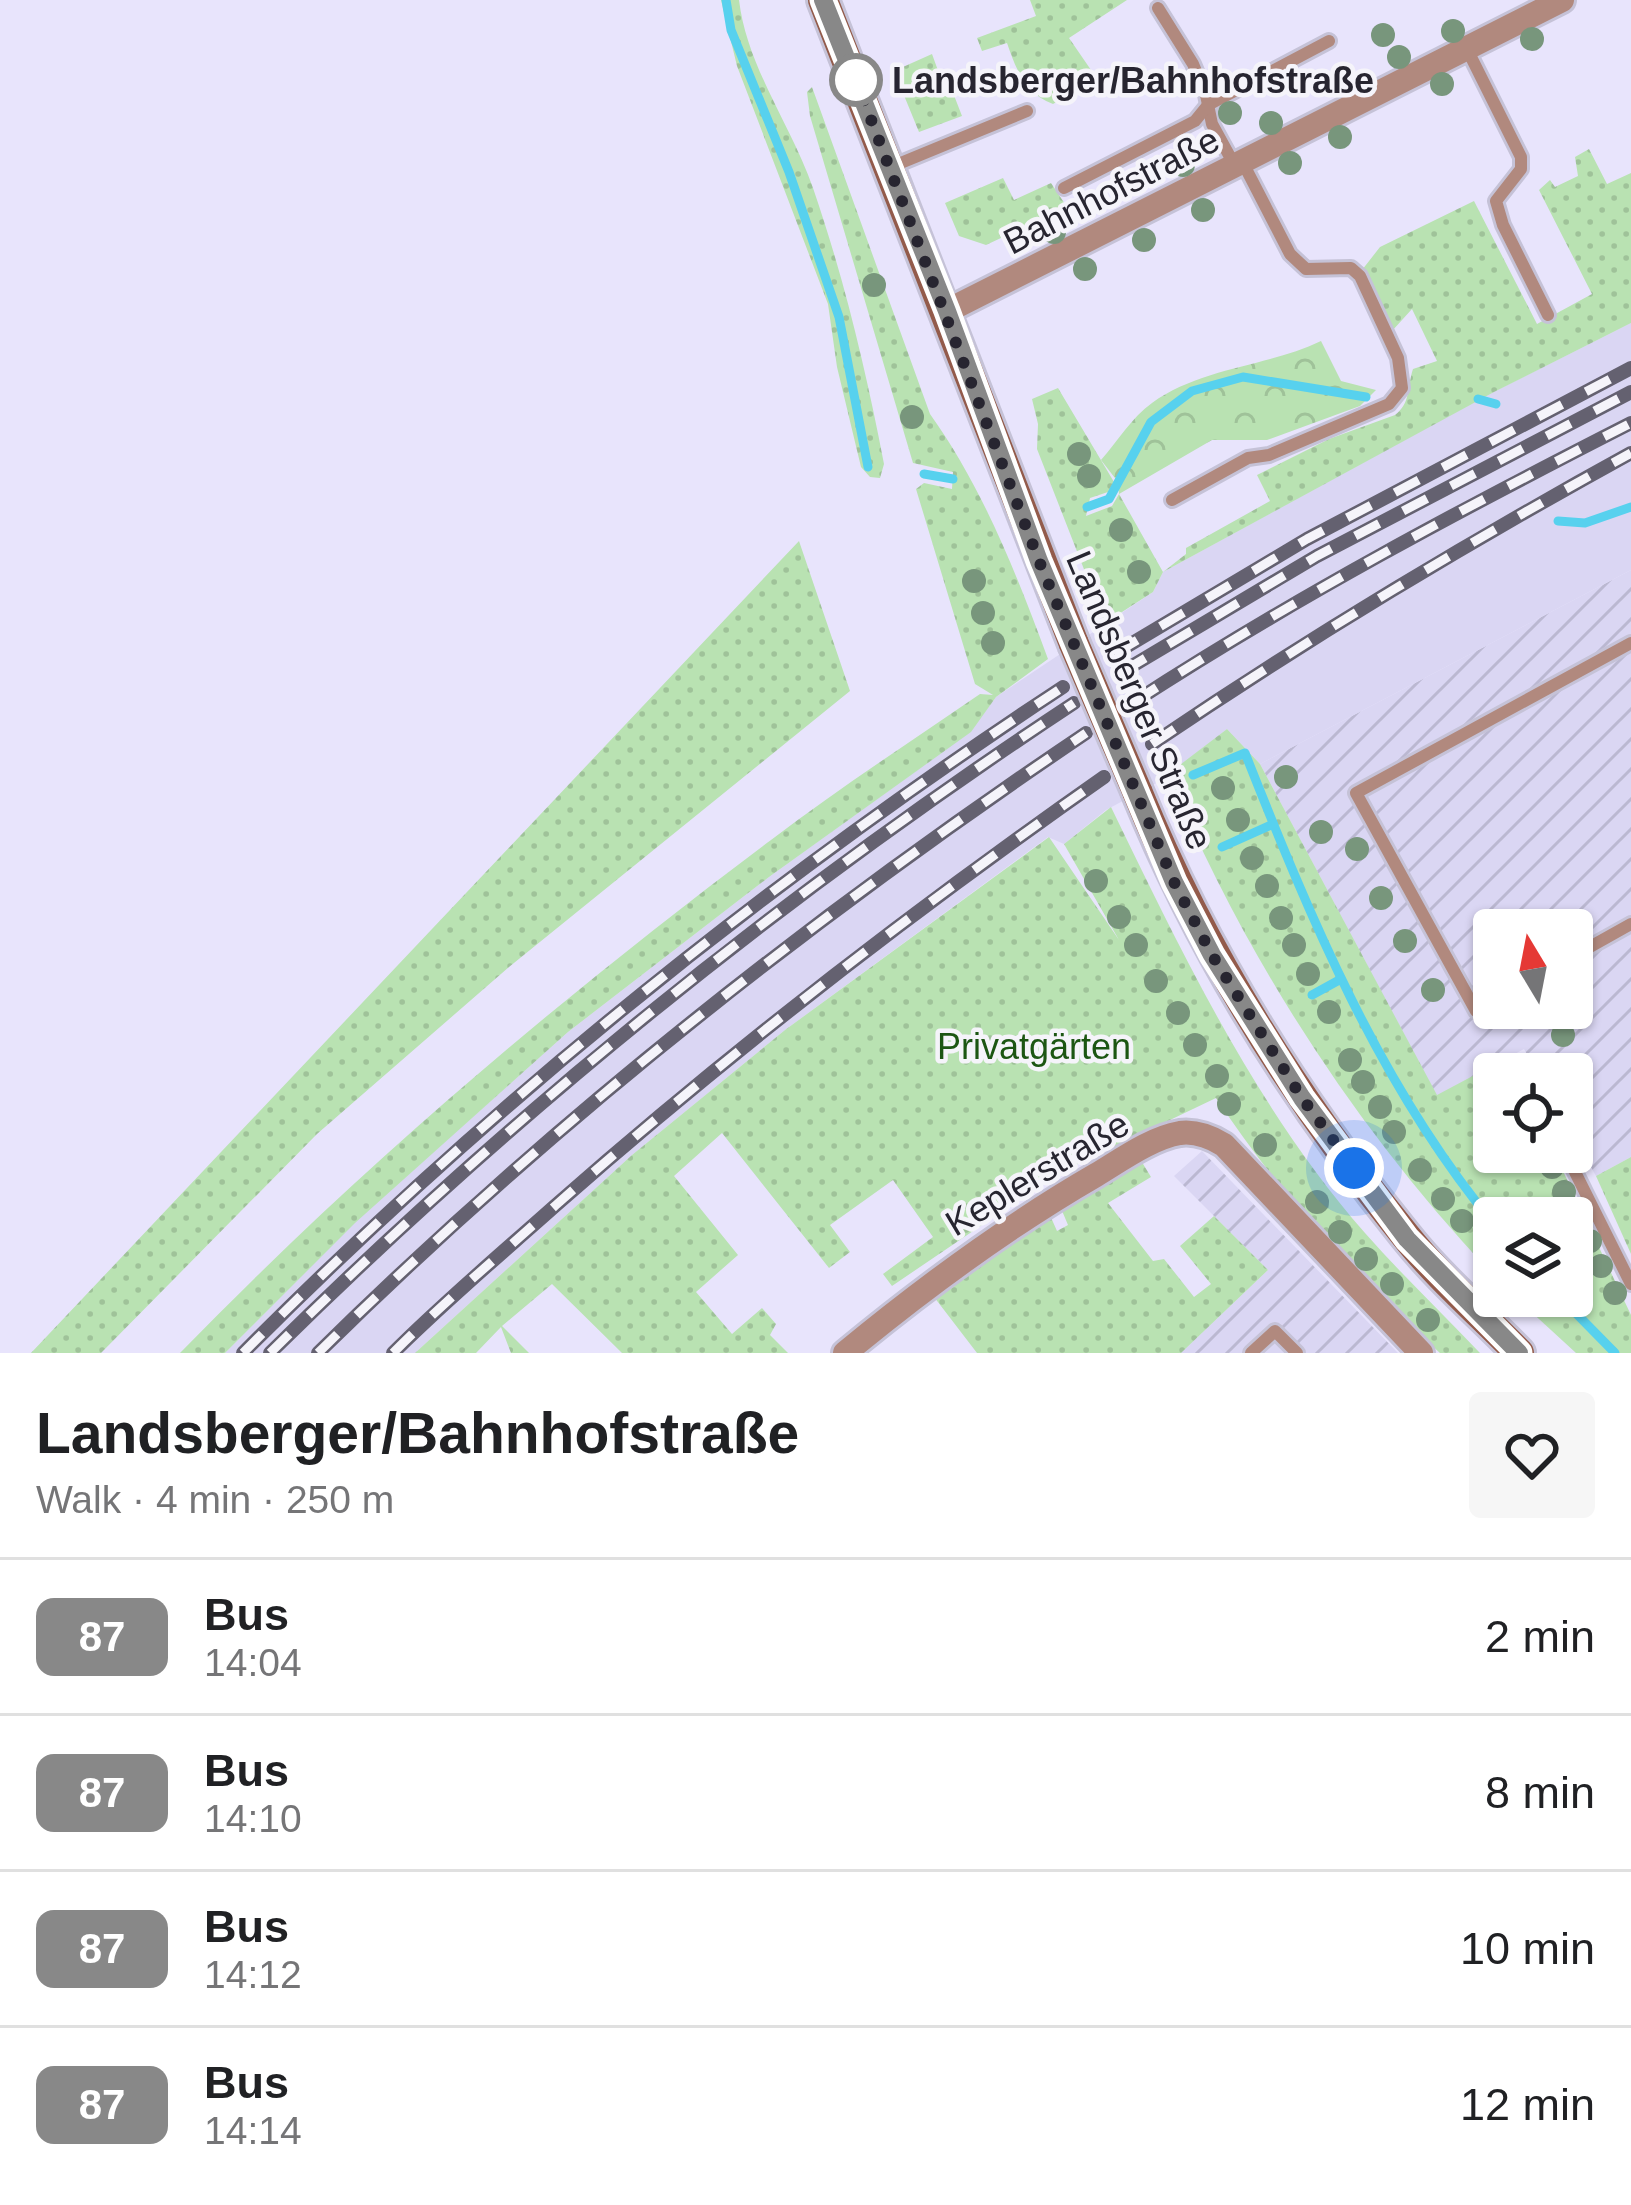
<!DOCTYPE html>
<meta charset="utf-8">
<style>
:root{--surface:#fff;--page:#f6f6f6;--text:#202124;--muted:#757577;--line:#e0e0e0}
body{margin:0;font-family:Arial,sans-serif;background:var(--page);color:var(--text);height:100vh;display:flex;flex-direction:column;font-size:45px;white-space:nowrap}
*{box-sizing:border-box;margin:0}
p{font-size:39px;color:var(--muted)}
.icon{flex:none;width:66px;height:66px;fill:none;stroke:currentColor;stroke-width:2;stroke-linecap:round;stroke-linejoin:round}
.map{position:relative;height:1353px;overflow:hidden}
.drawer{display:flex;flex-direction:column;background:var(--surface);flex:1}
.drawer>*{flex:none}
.badge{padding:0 24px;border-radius:18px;font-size:42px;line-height:78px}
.needle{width:78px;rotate:350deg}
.tools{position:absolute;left:1473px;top:909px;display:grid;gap:24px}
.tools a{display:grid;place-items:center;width:120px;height:120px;border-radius:12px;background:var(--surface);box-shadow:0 3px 9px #0004;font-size:60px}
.you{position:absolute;width:60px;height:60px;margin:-30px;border:9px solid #fff;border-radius:50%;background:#1a73e8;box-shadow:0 0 0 18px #1a73e833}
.map>.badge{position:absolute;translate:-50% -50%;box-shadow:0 0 0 6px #fff}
.round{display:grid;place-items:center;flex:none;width:126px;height:126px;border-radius:12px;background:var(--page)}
.head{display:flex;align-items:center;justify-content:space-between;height:204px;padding:0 36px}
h1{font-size:57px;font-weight:800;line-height:90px}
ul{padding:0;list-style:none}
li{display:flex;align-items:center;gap:36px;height:156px;padding:0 36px;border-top:3px solid var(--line)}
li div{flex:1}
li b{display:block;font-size:45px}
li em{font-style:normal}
li .badge{min-width:132px;font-weight:700;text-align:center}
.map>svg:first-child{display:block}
</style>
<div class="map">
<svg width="1631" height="1353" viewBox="0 0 1631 1353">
<defs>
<pattern id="industrial-furrows" width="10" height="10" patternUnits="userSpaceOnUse" patternTransform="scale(3)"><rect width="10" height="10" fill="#dad6f3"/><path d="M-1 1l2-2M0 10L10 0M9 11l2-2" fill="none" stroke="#bbb8d1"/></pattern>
<pattern id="grass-dots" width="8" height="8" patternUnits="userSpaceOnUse" patternTransform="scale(3)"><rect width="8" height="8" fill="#b9e2b2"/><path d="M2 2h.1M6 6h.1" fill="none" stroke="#9fc299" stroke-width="1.8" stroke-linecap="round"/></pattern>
<pattern id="forest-crowns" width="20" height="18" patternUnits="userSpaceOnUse" patternTransform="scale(3)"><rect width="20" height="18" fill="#b9e2b2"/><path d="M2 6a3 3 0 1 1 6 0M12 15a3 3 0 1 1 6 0" fill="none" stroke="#9fc299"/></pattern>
</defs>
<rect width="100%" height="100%" fill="#e8e4fc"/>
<g fill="url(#industrial-furrows)" fill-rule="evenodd">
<path d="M1631,570v587l-35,19 -24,-43v-59h-34l-14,-25 -87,47 -177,-332zM1494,930h78v78h-78z"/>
<path d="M1202,1151l196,202h-217l87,-83 -94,-94z"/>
</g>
<path fill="#dad6f3" d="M1631,323v247l-371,194 -33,-35 -65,51 -56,30 -42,34 -16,-7 -263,193 -153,125 -217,198h-190l129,-130 214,-191 201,-155 201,-145 26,-35 157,-105 10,-20 315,-172z"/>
<g fill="url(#grass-dots)">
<path d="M721,0h18c8,67 52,125 74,188 31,90 53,182 71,276l-4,14 -10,-1 -9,-10 -24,-100 -9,-63 -91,-238z"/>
<path d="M1030,0h97l-58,38 22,32 -27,17 3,9 -14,8c-28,-10 -37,-35 -46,-61l-25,8 -5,-13 59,-22z"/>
<path d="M932,54l12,33 6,-2 12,31 -43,16 -25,-61z"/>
<path d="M812,87l118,327c53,74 87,161 118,245l-52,38 -25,35 -202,145 -201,155 -213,191 -130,130h-45c183,-188 381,-356 591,-513 67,-51 139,-98 209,-146l13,1 -18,-11 -59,-195 8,-6 28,6 1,-17 -40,-9 -103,-347 -3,-24z"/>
<path d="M1589,149l18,35 24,-11v150l-137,69 -331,180 -10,20 -48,31 -68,-174 1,-25 -6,-25 26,-11 56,94 -6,10 -18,6 -4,18 26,-10 7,-12 44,78 23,-18v-6l84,-47 -13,-26 72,-36 66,-24c16,-12 12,-28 18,-46l24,-8 -25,-52 -20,22 -30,-61 18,-23 94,-46 63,123 55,-30 -53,-104 11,-10 5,7 23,-11 -3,-19z"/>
<path d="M1003,178l11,22 37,-17 16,24 -81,38 -27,-9 -14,-33z"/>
<path d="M799,541l51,150 -341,276 -192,167 -216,219h-70z"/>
<path d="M1227,729l33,35 177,331 47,-25 10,19v63h60l77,163v38h-55l-62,-57h58v-78h-78v58c-139,-148 -247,-315 -326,-502z"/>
<path d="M1111,807c72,148 145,302 254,426 37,42 77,80 115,120h-40c-85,-76 -161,-160 -224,-255l-159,76 -165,112 -9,-12 50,-37 -40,-57 -63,45 20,27 -21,16 -107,-135 -48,43 64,79 -42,37 36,42 30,-26 14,16 -6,11 18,18h-166l-70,-69 -50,42 27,27h-18l-10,-26 -25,26h-61l217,-198 153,-125 264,-193 70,103 -55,-96z"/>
<path d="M1631,1157v97l-35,-78z"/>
<path d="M1140,1159l11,18 -43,26 45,58 11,-2 30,38 17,-13 -31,-38 34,-30 54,54 -87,83h-204l-46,-60 118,-80 8,18 11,-6 -8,-19z"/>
</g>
<path fill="url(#forest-crowns)" d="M1321,341l20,40 35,9 -16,16 -93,34h-55l-93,54 -1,-12 -17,-22c16,-18 31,-43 51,-57 50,-36 115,-36 169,-62z"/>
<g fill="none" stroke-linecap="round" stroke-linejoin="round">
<g stroke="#57d1ee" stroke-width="9">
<path d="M726,0l5,30 58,142 50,145 29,150"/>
<path d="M1478,399l18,5"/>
<path d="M924,474l29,5"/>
<path d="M1087,507l22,-8 42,-77 41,-31 51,-14 123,20"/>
<path d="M1558,521l27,2 46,-16"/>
<path d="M1193,775l52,-22c65,164 135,334 249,471"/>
<path d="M1222,847l51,-23"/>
<path d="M1312,995l29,-16"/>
<path d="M1559,1296l56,57"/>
</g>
<defs>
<g id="lane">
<path d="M1158,8l35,56 13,31 6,29 23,42"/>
<path d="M1467,49l54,108v12l-25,32 7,24 45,90"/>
<path d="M891,167l136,-56"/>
<path d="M1064,188l131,-67 13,-16 121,-64"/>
<path d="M1172,500l76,-42 21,-3 120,-51 13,-16 -4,-30 -38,-82 -9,-8 -45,1 -16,-15 -47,-91"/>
<path d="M1572,957l59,-33"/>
<path d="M1494,1001l-18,10 -120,-218 275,-150"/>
<path d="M1520,1066l4,8"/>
<path d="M1565,1152l66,132"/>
<path d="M1251,1353l24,-22 22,22"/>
</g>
<g id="street">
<path d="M947,311l615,-311"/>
<path d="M845,1353c80,-66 161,-126 251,-178 25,-15 55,-37 84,-42 16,-2 31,4 44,12l197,208"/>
</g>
<g id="secondary">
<path d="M823,0l251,644"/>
<path d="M1137,791c66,162 158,308 268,444 33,42 76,79 114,118"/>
</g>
</defs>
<use href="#lane" stroke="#c5c2d7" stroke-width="18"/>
<use href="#street" stroke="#c5c2d7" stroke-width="30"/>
<use href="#secondary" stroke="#c5c2d7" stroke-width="36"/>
<use href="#lane" stroke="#b1897e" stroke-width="12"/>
<use href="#street" stroke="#b1897e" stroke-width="24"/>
<use href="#secondary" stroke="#935b4b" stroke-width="30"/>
<defs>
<g id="rail">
<path d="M1114,654l193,-115 324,-171"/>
<path d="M1122,672l195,-116 314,-164"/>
<path d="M1134,702c160,-104 328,-193 497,-279"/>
<path d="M1152,744c155,-105 315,-201 479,-291"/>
<path d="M243,1353c250,-252 524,-471 820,-666"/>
<path d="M270,1353c247,-244 514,-459 804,-650"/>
<path d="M318,1353c234,-231 496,-437 768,-620"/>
<path d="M393,1353c52,-52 108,-99 163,-148 175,-154 358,-295 548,-428"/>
</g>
</defs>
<use href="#rail" stroke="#646170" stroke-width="14"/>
<use href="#rail" stroke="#f5f4fa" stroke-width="9" stroke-dasharray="27" stroke-linecap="butt"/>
<defs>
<path id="secondary-bridge" d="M1074,644l63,147"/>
</defs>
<use href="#secondary-bridge" stroke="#c5c2d7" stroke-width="36" stroke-linecap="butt"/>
<use href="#secondary-bridge" stroke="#935b4b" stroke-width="30"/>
</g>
<g fill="#78967c">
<circle cx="1453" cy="31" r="12"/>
<circle cx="1383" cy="35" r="12"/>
<circle cx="1532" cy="39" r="12"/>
<circle cx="1399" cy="57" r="12"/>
<circle cx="1348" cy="83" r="12"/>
<circle cx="1442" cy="84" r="12"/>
<circle cx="1230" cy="113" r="12"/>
<circle cx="1271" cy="123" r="12"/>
<circle cx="1340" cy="137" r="12"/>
<circle cx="1290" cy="163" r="12"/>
<circle cx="1183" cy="165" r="12"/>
<circle cx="1203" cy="210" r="12"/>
<circle cx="1054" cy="232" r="12"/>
<circle cx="1144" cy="240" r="12"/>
<circle cx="1085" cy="269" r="12"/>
<circle cx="874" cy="285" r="12"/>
<circle cx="912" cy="417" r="12"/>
<circle cx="1079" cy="454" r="12"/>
<circle cx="1089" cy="476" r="12"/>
<circle cx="1121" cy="530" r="12"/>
<circle cx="1139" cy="572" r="12"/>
<circle cx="974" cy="581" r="12"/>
<circle cx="983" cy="613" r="12"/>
<circle cx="993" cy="643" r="12"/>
<circle cx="1286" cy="777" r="12"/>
<circle cx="1223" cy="788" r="12"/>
<circle cx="1238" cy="820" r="12"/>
<circle cx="1321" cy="832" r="12"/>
<circle cx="1357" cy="849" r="12"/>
<circle cx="1252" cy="858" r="12"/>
<circle cx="1096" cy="881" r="12"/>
<circle cx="1267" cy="886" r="12"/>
<circle cx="1381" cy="898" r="12"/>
<circle cx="1119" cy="917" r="12"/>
<circle cx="1281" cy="918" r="12"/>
<circle cx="1405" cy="941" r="12"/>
<circle cx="1136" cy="945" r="12"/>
<circle cx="1294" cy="945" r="12"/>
<circle cx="1308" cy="974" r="12"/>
<circle cx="1156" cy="981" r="12"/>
<circle cx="1433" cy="990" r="12"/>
<circle cx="1329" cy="1012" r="12"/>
<circle cx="1178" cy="1013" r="12"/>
<circle cx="1563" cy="1035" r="12"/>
<circle cx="1195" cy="1045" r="12"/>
<circle cx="1350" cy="1060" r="12"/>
<circle cx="1217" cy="1076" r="12"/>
<circle cx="1363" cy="1082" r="12"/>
<circle cx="1229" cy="1104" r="12"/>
<circle cx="1380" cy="1107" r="12"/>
<circle cx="1394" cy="1132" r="12"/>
<circle cx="1265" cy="1145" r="12"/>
<circle cx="1552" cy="1167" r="12"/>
<circle cx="1420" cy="1170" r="12"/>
<circle cx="1564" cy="1192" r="12"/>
<circle cx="1443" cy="1199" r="12"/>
<circle cx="1317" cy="1202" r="12"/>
<circle cx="1462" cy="1221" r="12"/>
<circle cx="1340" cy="1232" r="12"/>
<circle cx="1590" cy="1241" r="12"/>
<circle cx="1366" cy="1259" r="12"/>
<circle cx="1601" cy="1266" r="12"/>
<circle cx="1392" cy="1284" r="12"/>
<circle cx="1615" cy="1293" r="12"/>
<circle cx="1428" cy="1320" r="12"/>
</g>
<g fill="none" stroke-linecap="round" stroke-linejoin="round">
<defs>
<path id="line" d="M823,0l124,311 92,250 135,321 38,73 90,143 105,141 112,114"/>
</defs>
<use href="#line" stroke="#fff" stroke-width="27"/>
<use href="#line" stroke="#888" stroke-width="18"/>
<path stroke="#272530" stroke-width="12" stroke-dasharray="0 21.6" d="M856,80l183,481 135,321 38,73 90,143 52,70"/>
</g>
<circle fill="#fff" stroke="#888" stroke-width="6" cx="856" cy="80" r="24"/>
<g text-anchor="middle" stroke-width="9" stroke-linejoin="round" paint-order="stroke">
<g font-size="36" font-weight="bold" fill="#272530" stroke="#f5f4fa" text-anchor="start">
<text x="892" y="93">Landsberger/Bahnhofstraße</text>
</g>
<g font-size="36" fill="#272530" stroke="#f5f4fa">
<text transform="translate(1111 190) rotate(-27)" y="13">Bahnhofstraße</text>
<text transform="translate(1140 700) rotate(67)" y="13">Landsberger Straße</text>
<text transform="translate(1037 1173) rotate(-31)" y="13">Keplerstraße</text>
</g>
<g font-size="36" fill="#1c5613" stroke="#f5f4fa">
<text x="1034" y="1059">Privatgärten</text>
</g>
</g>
</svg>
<div class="tools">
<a><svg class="needle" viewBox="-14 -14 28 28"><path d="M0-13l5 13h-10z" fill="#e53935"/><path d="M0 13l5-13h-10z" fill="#757577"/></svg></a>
<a><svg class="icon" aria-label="locate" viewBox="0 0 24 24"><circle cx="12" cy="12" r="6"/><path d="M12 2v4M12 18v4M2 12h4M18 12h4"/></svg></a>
<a><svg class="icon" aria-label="layers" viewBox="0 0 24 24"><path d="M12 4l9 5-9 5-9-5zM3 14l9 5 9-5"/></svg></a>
</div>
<div class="you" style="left:1354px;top:1168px"></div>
</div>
<section class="drawer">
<div class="head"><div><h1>Landsberger/Bahnhofstraße</h1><p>Walk · 4 min · 250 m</p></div><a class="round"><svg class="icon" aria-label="heart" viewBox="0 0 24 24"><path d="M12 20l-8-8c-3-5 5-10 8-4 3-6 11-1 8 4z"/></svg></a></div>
<ul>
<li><span class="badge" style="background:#888;color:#fff">87</span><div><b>Bus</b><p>14:04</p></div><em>2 min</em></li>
<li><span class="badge" style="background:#888;color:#fff">87</span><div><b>Bus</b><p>14:10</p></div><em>8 min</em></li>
<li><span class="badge" style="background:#888;color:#fff">87</span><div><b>Bus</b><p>14:12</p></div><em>10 min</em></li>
<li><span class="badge" style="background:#888;color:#fff">87</span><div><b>Bus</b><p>14:14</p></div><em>12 min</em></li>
</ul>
</section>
